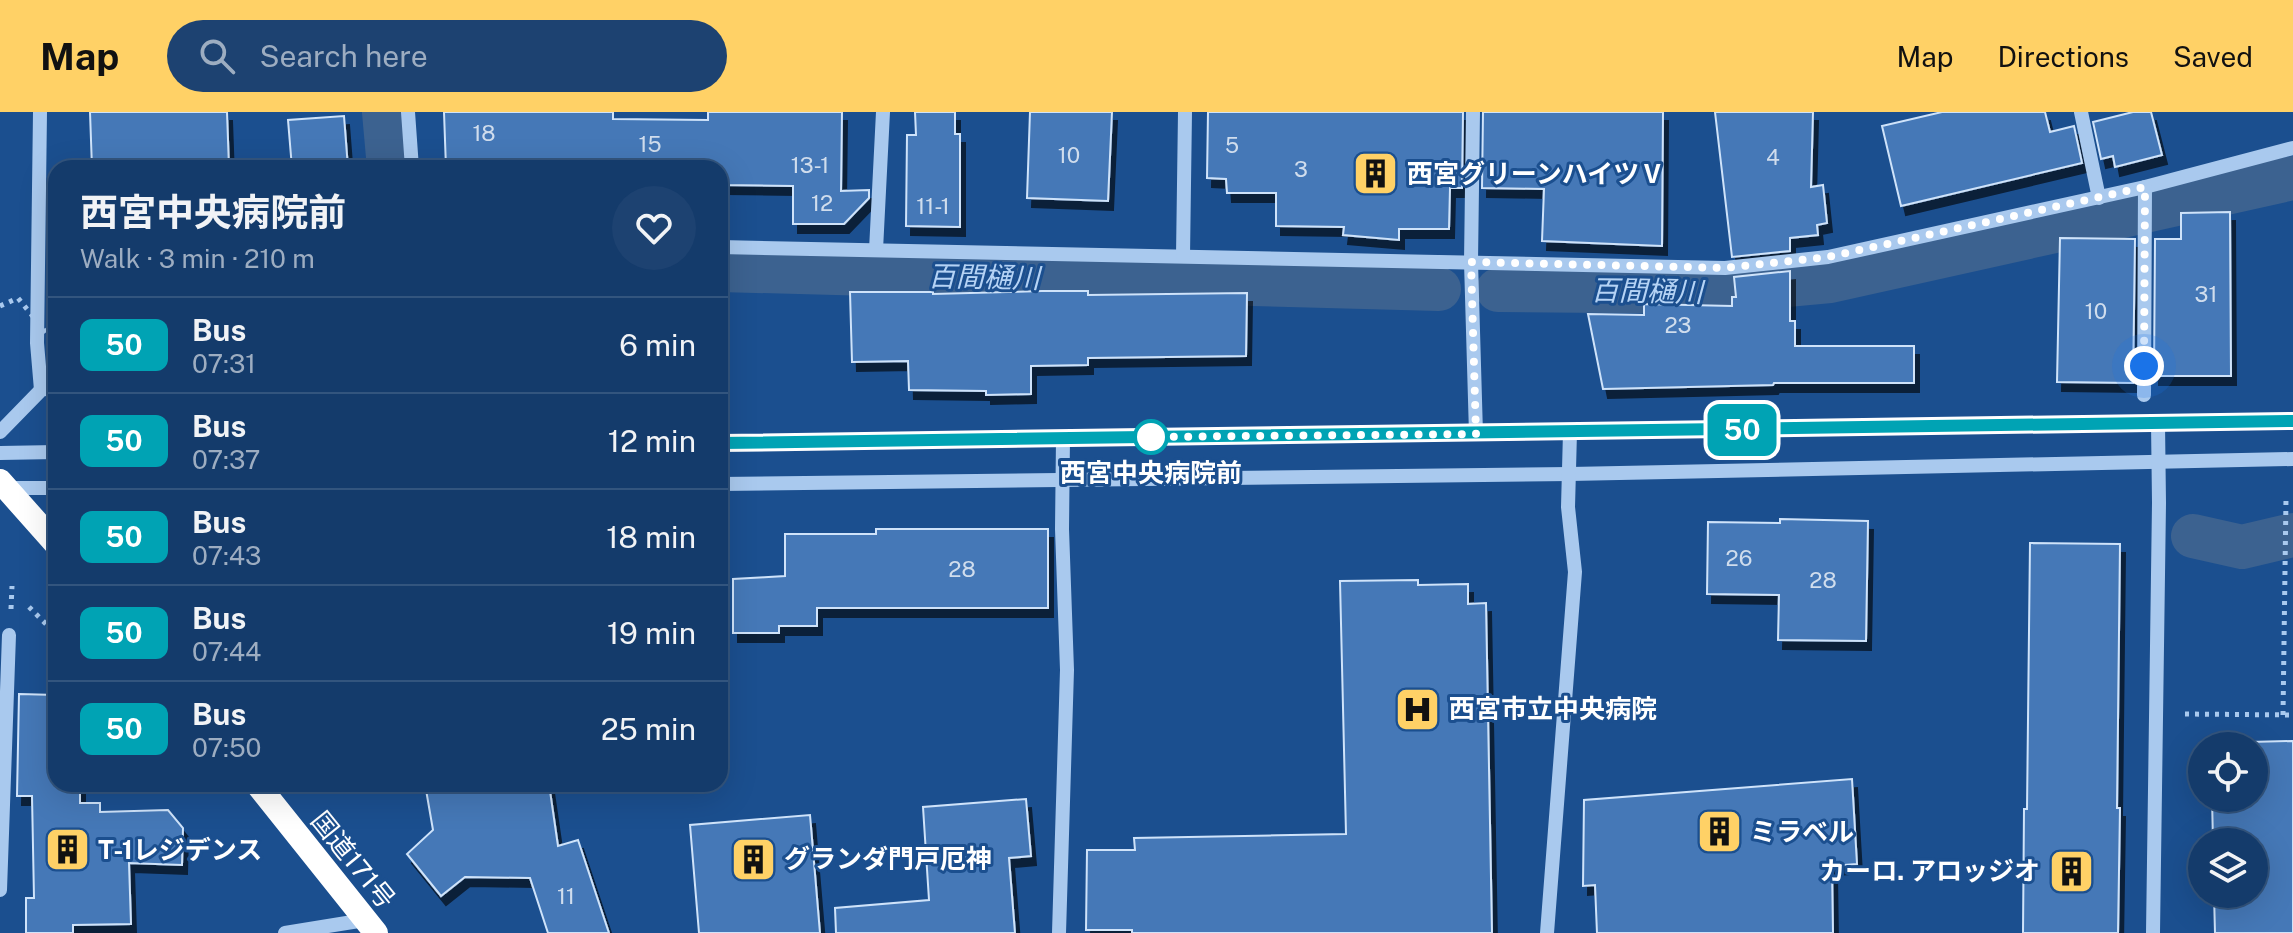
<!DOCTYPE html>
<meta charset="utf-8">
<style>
:root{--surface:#143b6b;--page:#1d4271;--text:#f1f3f6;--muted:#9dadc1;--line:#33557e;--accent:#ffd166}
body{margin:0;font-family:"Public Sans","Noto Sans JP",sans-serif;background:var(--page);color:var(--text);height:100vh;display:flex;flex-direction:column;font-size:30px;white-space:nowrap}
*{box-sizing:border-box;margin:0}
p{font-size:26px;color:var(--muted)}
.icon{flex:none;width:44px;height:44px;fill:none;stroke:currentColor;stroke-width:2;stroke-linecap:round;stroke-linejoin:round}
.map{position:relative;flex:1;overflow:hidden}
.panel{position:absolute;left:48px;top:48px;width:680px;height:632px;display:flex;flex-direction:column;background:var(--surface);border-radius:24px;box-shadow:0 8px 32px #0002,0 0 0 2px var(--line)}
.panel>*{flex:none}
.badge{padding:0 16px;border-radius:12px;font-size:28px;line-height:52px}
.buttons{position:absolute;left:2188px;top:620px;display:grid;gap:16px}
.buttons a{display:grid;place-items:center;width:80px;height:80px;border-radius:50%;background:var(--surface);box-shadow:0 8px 32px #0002,0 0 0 2px var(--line);font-size:40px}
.you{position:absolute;width:40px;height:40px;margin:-20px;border:6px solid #fff;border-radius:50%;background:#1a73e8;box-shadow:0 0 0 12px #1a73e833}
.map>.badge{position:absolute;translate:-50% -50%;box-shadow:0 0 0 4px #fff}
.round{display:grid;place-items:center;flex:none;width:84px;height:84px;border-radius:42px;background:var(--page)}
.head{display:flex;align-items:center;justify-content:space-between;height:136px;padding:0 32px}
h1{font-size:38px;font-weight:700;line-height:60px}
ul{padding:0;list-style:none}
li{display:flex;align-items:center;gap:24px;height:96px;padding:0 32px;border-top:2px solid var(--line)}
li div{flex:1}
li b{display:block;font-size:30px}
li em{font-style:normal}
li .badge{min-width:88px;font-weight:700;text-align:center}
header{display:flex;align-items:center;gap:48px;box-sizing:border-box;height:112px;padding:0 40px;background:var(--accent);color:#111}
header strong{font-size:38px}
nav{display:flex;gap:44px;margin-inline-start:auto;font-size:28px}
.search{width:560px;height:72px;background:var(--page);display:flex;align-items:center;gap:20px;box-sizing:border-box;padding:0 28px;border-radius:44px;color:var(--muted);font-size:30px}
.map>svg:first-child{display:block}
</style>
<header>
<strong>Map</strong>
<div class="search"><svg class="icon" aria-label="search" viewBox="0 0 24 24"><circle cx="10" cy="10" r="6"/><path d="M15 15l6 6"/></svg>Search here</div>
<nav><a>Map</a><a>Directions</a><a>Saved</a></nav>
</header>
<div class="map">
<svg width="2293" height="821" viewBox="0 0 2293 821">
<defs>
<filter id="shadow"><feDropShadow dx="5" dy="9" stdDeviation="0" flood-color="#0009"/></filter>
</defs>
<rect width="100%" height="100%" fill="#1b4f8f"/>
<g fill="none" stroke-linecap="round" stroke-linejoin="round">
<g stroke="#3c6290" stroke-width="44">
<path d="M384,0l5,56"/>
<path d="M720,158l719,19"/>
<path d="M1498,178l217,2 115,-11 463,-103"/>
<path d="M2193,424l49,11 51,-12"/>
</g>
</g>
<g fill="#4478b7" stroke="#cfe3fa" stroke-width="2" filter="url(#shadow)">
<path d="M90,0h137l2,56h-137z"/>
<path d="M444,0h169v7l95,1v-8h134l-1,79 28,-1v8l-25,26h-51v-38l-73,-1v-17h-274z"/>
<path d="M915,0h40v22h5v93l-54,-1 1,-91h9z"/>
<path d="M1030,0h82l-4,89 -81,-3z"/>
<path d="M1208,0h255l-1,76h-12l-1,41h-50v11l-56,-5 1,-8 -68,-1v-33h-49l-1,-14 -19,-1z"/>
<path d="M1483,0h180l-1,134 -120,-5 2,-52 -62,-1z"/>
<path d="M1715,0h98l-2,75 12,-2 4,38 -10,2 1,10 -28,3v13l-58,6z"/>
<path d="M1942,0h103l5,20 24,-6 8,37 -181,43 -19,-80z"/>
<path d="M2133,0h18l11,43 -47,12 -2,-11 -12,3 -8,-37z"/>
<path d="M344,4l4,52h-56l-4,-48z"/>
<path d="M2230,100l1,164h-77l1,-137h26v-26z"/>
<path d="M2060,126l75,1 -2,144 -76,-1z"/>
<path d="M1790,159v50h5v25h119v37h-140l-1,2 -170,4 -15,-75 56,1v-11l88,2v-9h4l-2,-20z"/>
<path d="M1042,179h46v4l159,-2 -1,63 -158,2v7l-57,1v28l-45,1v-4l-77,-1 -1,-29 -56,1 -2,-70h83v2z"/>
<path d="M1780,407l88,2 -2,120 -88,-1 1,-45 -72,-1 1,-72 72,1z"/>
<path d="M876,417h172v79h-231v18h-38v7h-46v-54l52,-3v-42h91z"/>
<path d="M2030,431l90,1 -3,264h3l-2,125h-95l1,-124h3z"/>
<path d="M1418,468v5l50,-1v20l18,-1 6,330h-360v-3h-46l1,-80h48l-1,-12 212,-4 -6,-253z"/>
<path d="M19,582l37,1v89h24v19h20v9l68,-2 15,18 -1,37 -53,-2 2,61 -58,1v8h-47v-35h8l-2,-102h-15z"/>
<path d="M2293,629v192h-78l-1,-39h40v-52h-41l-1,-44h42v-52h-44v-3z"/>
<path d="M1852,667l5,85 -25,2 1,67h-236l-2,-48 -12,1 1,-86z"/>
<path d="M425,672h124l9,62 20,-6 31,93h-61l-18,-55 -65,-1 -24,19 -34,-42 26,-24z"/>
<path d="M1026,687l5,57 -22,2 6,75h-179l-1,-25 94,-8 -6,-93z"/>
<path d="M810,703l10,118h-121l-9,-108z"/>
</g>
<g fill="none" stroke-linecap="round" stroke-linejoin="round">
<g stroke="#a9c9ee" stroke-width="5" stroke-dasharray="4 6" stroke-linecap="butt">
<path d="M29,495l27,27"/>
<path d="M11,497l1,-23"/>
<path d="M2185,602l108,1"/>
<path d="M2283,603l3,-217"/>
</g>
<g stroke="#a9c9ee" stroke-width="14">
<path d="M40,0l-3,231 4,47"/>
<path d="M408,0l4,56"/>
<path d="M1473,0l-2,150 5,172"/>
<path d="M2081,0l18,86"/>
<path d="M720,135l1005,21 103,-11 317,-70 148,-39"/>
<path d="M876,138l7,-138"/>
<path d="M1183,144l2,-144"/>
<path d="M2144,283l1,-208"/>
<path d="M0,320l41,-42 15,-3"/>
<path d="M720,331l1573,-22"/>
<path d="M0,341l56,-1"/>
<path d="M720,372l850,-10 723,-15"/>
<path d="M4,376h52"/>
<path d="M0,778l9,-255"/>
<path d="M285,821l80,-13"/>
<path d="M1059,821l8,-263 -5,-141 1,-91"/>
<path d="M1547,821l28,-361 -7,-65 2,-75"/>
<path d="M2153,821l6,-430 -1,-80"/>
</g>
<g stroke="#fff" stroke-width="24">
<path d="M0,369l56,63"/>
<path d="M257,672l119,149"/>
</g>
<path stroke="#a9c9ee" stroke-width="5" stroke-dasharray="4 6" stroke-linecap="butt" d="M0,194l18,-8 38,47"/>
</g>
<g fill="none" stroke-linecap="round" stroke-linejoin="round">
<defs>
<path id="line" d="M720,331l1573,-22"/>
</defs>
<use href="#line" stroke="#fff" stroke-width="18"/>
<use href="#line" stroke="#00a3b4" stroke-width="12"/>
<path stroke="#fff" stroke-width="8" stroke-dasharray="0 14.4" d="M1151,325h-3l328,-3 -5,-172 254,6 103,-11 317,-70 -1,179"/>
</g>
<defs>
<symbol id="building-square" viewBox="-11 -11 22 22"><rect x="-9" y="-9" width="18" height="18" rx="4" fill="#ffd166" stroke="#1b4f8f"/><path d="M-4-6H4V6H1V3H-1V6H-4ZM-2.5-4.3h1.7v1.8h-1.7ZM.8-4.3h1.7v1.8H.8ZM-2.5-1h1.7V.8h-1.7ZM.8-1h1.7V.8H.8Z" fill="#111"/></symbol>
<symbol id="hospital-square" viewBox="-11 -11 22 22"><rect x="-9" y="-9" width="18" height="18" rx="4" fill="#ffd166" stroke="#1b4f8f"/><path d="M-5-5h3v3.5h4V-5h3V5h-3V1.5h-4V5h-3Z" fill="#111"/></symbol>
</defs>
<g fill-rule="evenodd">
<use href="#building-square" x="1350" y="36" width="51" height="51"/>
<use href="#hospital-square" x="1392" y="572" width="51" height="51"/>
<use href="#building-square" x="1694" y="694" width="51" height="51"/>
<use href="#building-square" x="42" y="712" width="51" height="51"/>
<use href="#building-square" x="728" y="722" width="51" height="51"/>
<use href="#building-square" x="2046" y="734" width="51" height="51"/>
</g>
<circle fill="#fff" stroke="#00a3b4" stroke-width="4" cx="1151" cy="325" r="16"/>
<g text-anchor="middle" stroke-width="6" stroke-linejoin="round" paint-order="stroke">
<g font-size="22" fill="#d0dded">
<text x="484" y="29">18</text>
<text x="650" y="40">15</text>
<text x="1232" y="41">5</text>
<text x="1069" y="51">10</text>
<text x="1773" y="53">4</text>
<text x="810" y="61">13-1</text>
<text x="1301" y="65">3</text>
<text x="822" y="99">12</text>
<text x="933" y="102">11-1</text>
<text x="2206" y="190">31</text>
<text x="2096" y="207">10</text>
<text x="1678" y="221">23</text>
<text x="1739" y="454">26</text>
<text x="962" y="465">28</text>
<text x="1823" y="476">28</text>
<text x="566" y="792">11</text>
</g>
<g font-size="26" font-weight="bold" fill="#fff" stroke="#1b4f8f" text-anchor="start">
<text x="1407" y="71">西宮グリーンハイツⅤ</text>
<text x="1449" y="606">西宮市立中央病院</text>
<text x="1750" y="729">ミラベル</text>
<text x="98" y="747">T-1レジデンス</text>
<text x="784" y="756">グランダ門戸厄神</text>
<text x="2040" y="768" text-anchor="end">カーロ. アロッジオ</text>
</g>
<g font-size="26" font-weight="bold" fill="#fff" stroke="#1b4f8f">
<text x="1151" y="370">西宮中央病院前</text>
</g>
<g font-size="26" fill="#fff" stroke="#1b4f8f">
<text transform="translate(353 748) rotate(51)" y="9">国道171号</text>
</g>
<g font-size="28" font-style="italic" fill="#b5d3f5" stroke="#1b4f8f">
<text transform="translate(984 165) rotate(1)" y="10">百間樋川</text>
<text transform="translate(1647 179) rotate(1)" y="10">百間樋川</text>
</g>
</g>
</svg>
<div class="buttons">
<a><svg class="icon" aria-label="locate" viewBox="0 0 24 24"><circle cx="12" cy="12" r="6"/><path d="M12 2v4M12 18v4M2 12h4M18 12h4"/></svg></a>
<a><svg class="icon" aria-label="layers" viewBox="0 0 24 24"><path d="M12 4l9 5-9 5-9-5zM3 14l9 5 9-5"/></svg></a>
</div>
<div class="you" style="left:2144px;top:254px"></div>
<b class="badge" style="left:1742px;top:318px;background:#00a3b4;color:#fff">50</b>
<section class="panel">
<div class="head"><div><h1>西宮中央病院前</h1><p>Walk · 3 min · 210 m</p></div><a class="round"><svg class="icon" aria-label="heart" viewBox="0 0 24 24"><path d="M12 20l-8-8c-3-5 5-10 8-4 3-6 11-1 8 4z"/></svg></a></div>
<ul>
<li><span class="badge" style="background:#00a3b4;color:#fff">50</span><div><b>Bus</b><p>07:31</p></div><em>6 min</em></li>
<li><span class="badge" style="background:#00a3b4;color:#fff">50</span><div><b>Bus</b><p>07:37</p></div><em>12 min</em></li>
<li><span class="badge" style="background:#00a3b4;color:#fff">50</span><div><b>Bus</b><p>07:43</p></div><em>18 min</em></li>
<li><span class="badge" style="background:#00a3b4;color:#fff">50</span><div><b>Bus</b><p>07:44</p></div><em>19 min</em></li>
<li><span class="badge" style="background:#00a3b4;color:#fff">50</span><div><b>Bus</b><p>07:50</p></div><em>25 min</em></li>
</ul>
</section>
</div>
